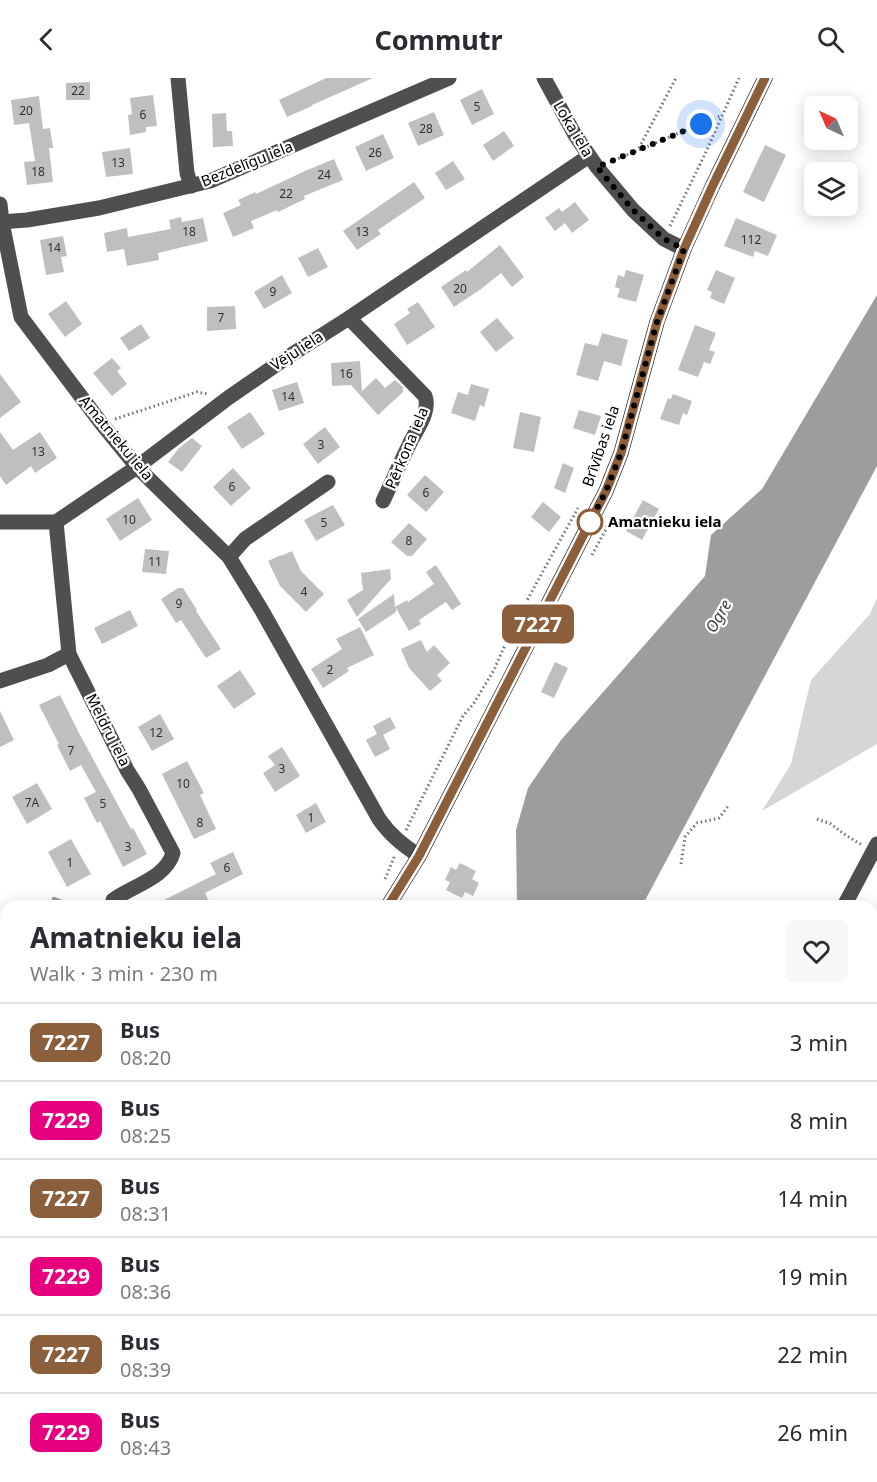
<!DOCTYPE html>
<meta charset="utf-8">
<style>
:root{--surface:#fff;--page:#f7f7f7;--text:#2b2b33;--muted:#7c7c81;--line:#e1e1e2}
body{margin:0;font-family:"Noto Sans",sans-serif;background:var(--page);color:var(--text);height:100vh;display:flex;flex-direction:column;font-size:22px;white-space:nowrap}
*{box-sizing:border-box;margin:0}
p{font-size:20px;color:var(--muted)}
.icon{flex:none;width:33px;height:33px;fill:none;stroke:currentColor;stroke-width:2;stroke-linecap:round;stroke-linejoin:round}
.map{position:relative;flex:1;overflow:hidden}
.sheet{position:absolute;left:0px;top:822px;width:878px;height:582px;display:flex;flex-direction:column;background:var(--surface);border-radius:18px 18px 0 0;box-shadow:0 3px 15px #0003}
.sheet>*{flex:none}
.badge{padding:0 12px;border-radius:9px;font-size:21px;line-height:39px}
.needle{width:39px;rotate:316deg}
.fabs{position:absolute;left:804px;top:18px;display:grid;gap:12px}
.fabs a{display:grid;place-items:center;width:54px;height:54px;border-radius:9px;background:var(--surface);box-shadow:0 3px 15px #0003;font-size:30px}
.you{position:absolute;width:30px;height:30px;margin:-15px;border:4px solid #fff;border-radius:50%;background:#1a73e8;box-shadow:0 0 0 9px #1a73e833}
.map>.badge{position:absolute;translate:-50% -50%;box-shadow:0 0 0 3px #fff}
.round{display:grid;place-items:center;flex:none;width:63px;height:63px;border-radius:9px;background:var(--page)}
.overview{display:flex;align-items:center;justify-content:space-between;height:102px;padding:0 30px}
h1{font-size:28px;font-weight:700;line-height:45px}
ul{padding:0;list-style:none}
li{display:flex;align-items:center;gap:18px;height:78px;padding:0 30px;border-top:2px solid var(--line)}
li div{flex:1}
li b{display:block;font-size:22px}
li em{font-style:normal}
li .badge{min-width:66px;font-weight:700;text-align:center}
header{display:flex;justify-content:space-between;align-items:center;height:78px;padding:0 30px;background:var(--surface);font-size:27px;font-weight:700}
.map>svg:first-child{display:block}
</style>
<header><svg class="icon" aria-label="back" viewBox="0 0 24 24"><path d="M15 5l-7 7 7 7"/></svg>Commutr<svg class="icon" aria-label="search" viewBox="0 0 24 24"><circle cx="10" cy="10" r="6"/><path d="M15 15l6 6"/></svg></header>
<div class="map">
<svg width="877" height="1404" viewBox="0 0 877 1404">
<rect width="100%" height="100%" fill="#fff"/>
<path fill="#d6d6d6" d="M877,520v146l-115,67 29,-47 20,-84 59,-66z"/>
<g fill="#9d9d9d">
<path d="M877,217v171l-235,440h-125l-1,-76 12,-42 33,-48 144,-164 6,-41 51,-46z"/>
<path d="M401,1398h114l-2,6h-115z"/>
</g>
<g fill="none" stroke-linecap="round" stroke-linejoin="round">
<path stroke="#9d9d9d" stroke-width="4.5" d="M54,821l18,7"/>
</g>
<g fill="#bfbfbf">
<path d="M326,0h47l-61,27v1l-25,11 -8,-17z"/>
<path d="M90,4v18h-24v-17z"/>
<path d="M482,11l12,25 -22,11 -12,-25z"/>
<path d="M153,17l4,31 -11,1v5l-16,3 -2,-20 4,-1 -2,-16z"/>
<path d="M39,18l4,33 7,-1 3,20h-4l4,34 -26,3 -3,-23 11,-1 -6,-38 -15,2 -3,-25z"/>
<path d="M434,34l10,23 -26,11 -10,-23z"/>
<path d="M226,35l1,18h5l1,15 -20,1 -1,-33z"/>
<path d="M504,53l10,15 -21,15 -10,-16z"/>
<path d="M383,56l11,24 -28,13 -11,-24z"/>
<path d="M765,67l21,10 -22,47 -21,-10z"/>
<path d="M130,70l3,26 -27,3 -4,-25z"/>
<path d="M334,81l9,21 -39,16 1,3 -27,13 -1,-2 -26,11 3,7 -21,9 -10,-24 18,-8 -3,-5 17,-8 1,2 49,-23z"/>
<path d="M453,83l12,18 -19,11 -11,-17z"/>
<path d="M414,104l11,16 -47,32 3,4 -24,16 -14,-19z"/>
<path d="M575,124l14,18 -17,13 -7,-10 -10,8 -10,-13 14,-10 3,4z"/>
<path d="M181,139l1,5 21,-4 5,23 -50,12 1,7 -32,6 -3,-17 -17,3 -3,-19 23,-5 1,9 43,-8 -2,-9z"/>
<path d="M736,140l41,17 -9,21 -13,-5 -2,6 -29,-11z"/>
<path d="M63,158l4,20 -6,1 3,15 -18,3 -6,-35z"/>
<path d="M500,167l24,32 -12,10 -11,-14 -20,16 -27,18 -13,-20 25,-17 1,2z"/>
<path d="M318,170l10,19 -20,10 -10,-19z"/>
<path d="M626,192l18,5 -8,27 -19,-5 3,-8 -5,-2 3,-12 6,2z"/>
<path d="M716,192l19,8 -11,26 -14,-6 2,-6 -5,-2z"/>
<path d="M282,197l10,18 -28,16 -10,-17z"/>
<path d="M66,223l16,23 -17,13 -17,-23z"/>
<path d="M418,224l17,25 -28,18 -13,-21 16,-11 -3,-4z"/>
<path d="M235,228l1,23 -29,2v-24z"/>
<path d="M497,240l17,20 -18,14 -16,-20z"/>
<path d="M141,246l9,14 -21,13 -9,-13z"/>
<path d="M695,247l21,8 -7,17 6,2 -5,12 -6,-2 -6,15 -20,-7z"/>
<path d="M602,255l26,7 -7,26 -17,-5 -6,20 -22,-6 9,-32 13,3z"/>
<path d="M112,280l9,10 -4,3 10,13 -15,12 -19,-23z"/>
<path d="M360,283l2,30 14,-13 9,10 10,-8 9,8 -2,1 2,2 -26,24 -27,-30 -19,1 -1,-23z"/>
<path d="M0,296l21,28 -21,16z"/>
<path d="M297,304l7,21 -25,8 -7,-21z"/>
<path d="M471,306l18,5 -5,18 -4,-2 -5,16 -24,-8 7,-21 10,3z"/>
<path d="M673,316l19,7 -5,14 -4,-2 -4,12 -19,-6 8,-21 3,1z"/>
<path d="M579,332l22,6 -6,19 -22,-7z"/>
<path d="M250,334l15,22 -23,15 -15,-22z"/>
<path d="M520,334l21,5 -7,35 -21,-4z"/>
<path d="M325,349l15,20 -22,17 -15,-20z"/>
<path d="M0,354l13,18 27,-18 17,26 -22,15 -4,-7 -25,19 -6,-9z"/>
<path d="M192,360l10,8 -20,26 -14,-10 11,-14z"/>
<path d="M563,385l11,5 -9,25 -11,-5z"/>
<path d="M233,390l18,20 -20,18 -18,-19z"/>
<path d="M425,397l19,17 -18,20 -19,-17z"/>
<path d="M138,420l14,22 -32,21 -14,-22z"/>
<path d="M643,422l16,9 -17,31 -16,-9z"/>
<path d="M543,424l18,15 -12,15 -18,-15z"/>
<path d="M333,427l12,20 -29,16 -12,-21z"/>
<path d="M409,445l18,16 -15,17h-5l-16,-14z"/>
<path d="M145,471l24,2 -3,23 -24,-2z"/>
<path d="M292,473l9,20 23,23 -18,18 -26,-26 -12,-25 13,-6v1z"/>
<path d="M436,487l25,39 -9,6 -6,-8 -27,18 2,4 -12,7 -13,-23v4l-30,20 -8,-13 36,-25 1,13 12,-7 1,2 26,-18 -8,-12z"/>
<path d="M390,491l1,10 -34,38 -10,-17 16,-10 -2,-17z"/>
<path d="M178,510h5l14,22 -1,1 25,38 -15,9 -25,-38 -5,3 -15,-24z"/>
<path d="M130,532l8,16 -36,18 -8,-16z"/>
<path d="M360,549l14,28 -27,13 2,3 -26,17 -12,-19 31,-20 -6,-10z"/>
<path d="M421,562l6,12 7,-7 16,18 -13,12 5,6 -12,10 -21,-23 -8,-19z"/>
<path d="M555,584l13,6 -14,30 -13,-6z"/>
<path d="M240,592l16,24 -22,15 -17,-23z"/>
<path d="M60,617l19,38 52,96 2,-1 14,26 -24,13 -23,-46 -3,2 -13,-25 12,-6 -15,-27 -11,6 -13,-26 2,-1 -20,-39z"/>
<path d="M0,633l14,29 -14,7z"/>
<path d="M160,636l14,25 -22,12 -14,-24z"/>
<path d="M390,639l6,11 -13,7 7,14 -15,8 -9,-17 11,-6 -4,-8z"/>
<path d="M282,669l18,29 -25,16 -12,-19 12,-8 -7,-9z"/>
<path d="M187,683l17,32 -4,2 16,34 -22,10 -32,-65z"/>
<path d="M37,705l15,26 -25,15 -15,-27z"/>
<path d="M316,725l10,19 -20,11 -10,-18z"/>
<path d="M71,761l20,35 -24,13 -19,-35z"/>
<path d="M233,774l10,22 -38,19 6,13h-59l64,-32 -6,-11z"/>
<path d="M460,785l16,8 -4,8 7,4 -6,13 -8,-4 -3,6 -16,-8 4,-8 -5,-2 6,-13 5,3z"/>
</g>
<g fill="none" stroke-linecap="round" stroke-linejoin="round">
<defs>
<g id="major">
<path d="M388,828l31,-50 187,-365 15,-38 36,-131 27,-73 29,-64 52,-107"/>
<path d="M0,1136l6,-2"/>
</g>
</defs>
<use href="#major" stroke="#dbdbdb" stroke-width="16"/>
<g stroke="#717171" stroke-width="3" stroke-dasharray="1.5 3" stroke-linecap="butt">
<path d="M639,70l37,-70"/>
<path d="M610,84l110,-46"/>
<path d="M670,148l35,-72 34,-76"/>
<path d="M115,341l82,-27 11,2"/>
<path d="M592,477l14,-26 2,-6"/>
<path d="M817,741l14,5 13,10 18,11"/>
<path d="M406,752l57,-114 11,-13 20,-33 21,-48 63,-114"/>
<path d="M681,786l4,-27 12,-14 22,-5 10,-13"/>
<path d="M385,801l10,-24"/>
<path d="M0,1169l6,-2"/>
</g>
<g stroke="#4f4f4f" stroke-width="15">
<path d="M178,0l9,95 4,13"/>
<path d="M544,0l31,57 22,32 36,43 31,29 20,10"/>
<path d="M0,126l2,18 19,95 80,106 36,44 92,90 32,52 118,210c11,16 24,26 40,37"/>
<path d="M0,144l27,-2 72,-12 111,-27 239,-103"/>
<path d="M349,240l76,78c6,17 -10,35 -16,49 -9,18 -17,37 -26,56"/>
<path d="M0,444h56l81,-55 91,-69 55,-38 66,-42 240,-162"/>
<path d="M56,444l13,132 58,116 12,19 34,64c-7,25 -41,33 -60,47"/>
<path d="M229,479l16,-18 83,-57"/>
<path d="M0,603l48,-16 21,-11"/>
<path d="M844,828l33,-62"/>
<path d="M0,851l6,6"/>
<path d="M0,1100l6,4"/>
<path d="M872,1107l5,-11"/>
<path d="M872,1232l5,-4"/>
<path d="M872,1340l5,-4"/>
<path d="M709,1398l2,6"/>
<path d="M209,1404l3,-6"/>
<path d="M606,1404l9,-6"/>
<path d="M770,1404l9,-6"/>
</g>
<use href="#major" stroke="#000" stroke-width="15"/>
</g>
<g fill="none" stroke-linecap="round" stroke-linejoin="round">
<defs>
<path id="line" d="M388,828l31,-50 187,-365 15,-38 36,-131 27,-73 29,-64 52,-107"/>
</defs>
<use href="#line" stroke="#fff" stroke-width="14"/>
<use href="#line" stroke="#8b5e3c" stroke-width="9"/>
<path stroke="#000" stroke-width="6" stroke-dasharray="0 10.8" d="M590,444l-1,2 17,-33 15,-38 36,-131 27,-73 -20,-10 -31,-29 -36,-43 104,-43"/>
</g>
<circle fill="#fff" stroke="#8b5e3c" stroke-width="3" cx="590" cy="444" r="12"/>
<g text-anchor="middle" stroke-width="4.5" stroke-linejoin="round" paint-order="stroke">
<g font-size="12" fill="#303030">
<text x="78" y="17">22</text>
<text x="477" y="33">5</text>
<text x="26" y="37">20</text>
<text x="143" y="41">6</text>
<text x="426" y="55">28</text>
<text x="375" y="79">26</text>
<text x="118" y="89">13</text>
<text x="38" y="98">18</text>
<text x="324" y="101">24</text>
<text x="286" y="120">22</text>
<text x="189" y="158">18</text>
<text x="362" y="158">13</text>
<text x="751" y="166">112</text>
<text x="54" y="174">14</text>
<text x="460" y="215">20</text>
<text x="273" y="218">9</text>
<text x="221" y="244">7</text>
<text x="346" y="300">16</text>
<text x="288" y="323">14</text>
<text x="321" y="371">3</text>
<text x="38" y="378">13</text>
<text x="232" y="413">6</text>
<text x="426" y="419">6</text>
<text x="129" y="446">10</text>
<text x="324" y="449">5</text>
<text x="409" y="467">8</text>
<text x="155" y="488">11</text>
<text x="304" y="518">4</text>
<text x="179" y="530">9</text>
<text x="330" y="596">2</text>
<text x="156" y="659">12</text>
<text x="71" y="677">7</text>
<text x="282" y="695">3</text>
<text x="183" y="710">10</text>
<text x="32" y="729">7A</text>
<text x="103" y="730">5</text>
<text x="311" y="744">1</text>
<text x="200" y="749">8</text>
<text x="128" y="773">3</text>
<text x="70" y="789">1</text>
<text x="227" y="794">6</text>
</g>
<g font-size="15" fill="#000" stroke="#fff">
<text transform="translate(573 51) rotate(59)" y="5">Loka iela</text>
<text transform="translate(247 86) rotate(-22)" y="5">Bezdelīgu iela</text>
<text transform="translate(297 273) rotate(-33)" y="5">Vēju iela</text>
<text transform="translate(116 360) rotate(50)" y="5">Amatnieku iela</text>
<text transform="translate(601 368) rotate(-71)" y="5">Brīvības iela</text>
<text transform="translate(407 370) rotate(-67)" y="5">Pērkona iela</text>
<text transform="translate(108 652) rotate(63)" y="5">Meldru iela</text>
</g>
<g font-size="15" font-weight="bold" fill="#000" stroke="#fff" text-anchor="start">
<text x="608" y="449">Amatnieku iela</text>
</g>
<g font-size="16" font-style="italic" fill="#3e3e3e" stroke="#fff">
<text transform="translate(718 538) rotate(-60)" y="6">Ogre</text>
</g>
</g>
</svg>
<div class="fabs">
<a><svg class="needle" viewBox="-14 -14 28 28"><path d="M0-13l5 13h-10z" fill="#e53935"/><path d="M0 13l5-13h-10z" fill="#7c7c81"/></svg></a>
<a><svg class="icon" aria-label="layers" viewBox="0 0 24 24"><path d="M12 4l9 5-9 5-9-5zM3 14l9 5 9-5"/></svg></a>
</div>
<div class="you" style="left:701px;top:46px"></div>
<b class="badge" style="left:538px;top:546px;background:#8b5e3c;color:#fff">7227</b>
<section class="sheet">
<div class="overview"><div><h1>Amatnieku iela</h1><p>Walk · 3 min · 230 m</p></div><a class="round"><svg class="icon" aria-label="heart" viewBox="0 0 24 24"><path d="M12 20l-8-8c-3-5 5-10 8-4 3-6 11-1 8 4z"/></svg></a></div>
<ul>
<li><span class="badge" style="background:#8b5e3c;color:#fff">7227</span><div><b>Bus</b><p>08:20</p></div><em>3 min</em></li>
<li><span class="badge" style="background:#e6007e;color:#fff">7229</span><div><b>Bus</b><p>08:25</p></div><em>8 min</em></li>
<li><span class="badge" style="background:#8b5e3c;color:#fff">7227</span><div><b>Bus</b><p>08:31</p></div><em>14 min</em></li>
<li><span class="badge" style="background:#e6007e;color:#fff">7229</span><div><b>Bus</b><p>08:36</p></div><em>19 min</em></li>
<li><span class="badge" style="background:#8b5e3c;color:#fff">7227</span><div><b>Bus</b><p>08:39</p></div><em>22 min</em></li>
<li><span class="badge" style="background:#e6007e;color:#fff">7229</span><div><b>Bus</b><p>08:43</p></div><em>26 min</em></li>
</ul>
</section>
</div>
